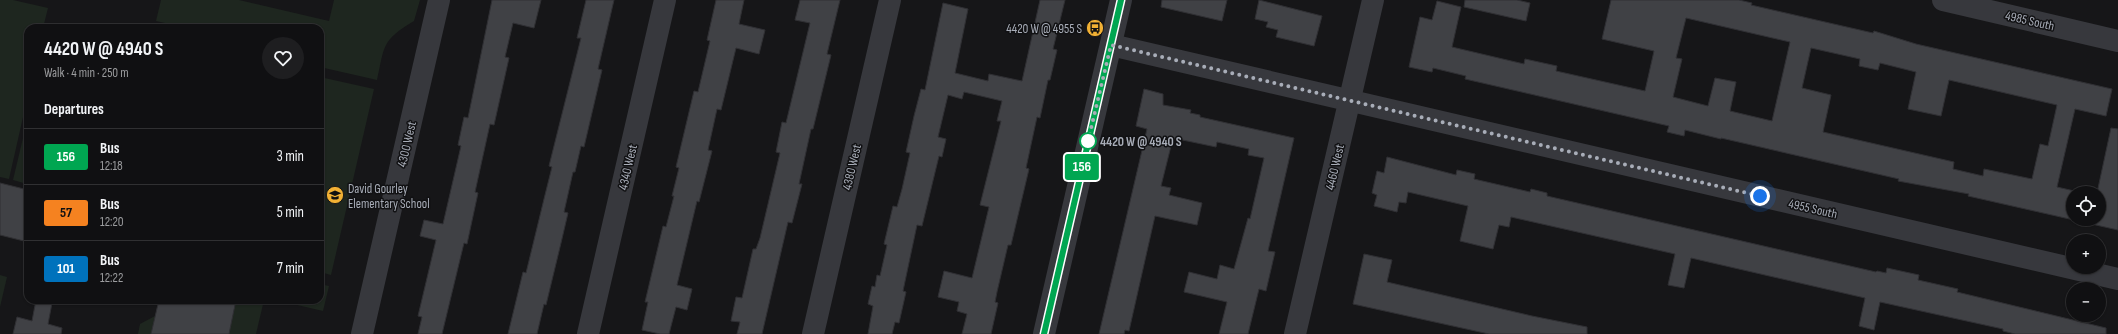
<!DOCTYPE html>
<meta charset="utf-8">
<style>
:root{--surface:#101012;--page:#1e1e20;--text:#f1f3f6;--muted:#9c9d9f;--line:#303032}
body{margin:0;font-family:"Sofia Sans Condensed",sans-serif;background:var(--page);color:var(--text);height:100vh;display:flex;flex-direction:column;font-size:15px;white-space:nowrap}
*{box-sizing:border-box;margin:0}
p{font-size:13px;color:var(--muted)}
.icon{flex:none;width:22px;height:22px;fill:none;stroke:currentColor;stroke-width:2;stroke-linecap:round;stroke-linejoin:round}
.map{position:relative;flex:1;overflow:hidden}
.details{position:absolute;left:24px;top:24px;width:300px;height:280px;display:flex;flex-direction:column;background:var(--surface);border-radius:12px;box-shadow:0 1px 3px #0004,0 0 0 1px var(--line)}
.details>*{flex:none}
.badge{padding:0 8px;border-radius:3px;font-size:14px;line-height:26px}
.controls{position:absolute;left:2066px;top:186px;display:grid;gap:8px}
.controls a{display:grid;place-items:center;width:40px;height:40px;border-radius:50%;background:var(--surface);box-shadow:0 1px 3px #0004,0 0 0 1px var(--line);font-size:20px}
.you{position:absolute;width:20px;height:20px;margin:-10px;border:3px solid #fff;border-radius:50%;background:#1a73e8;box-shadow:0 0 0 6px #1a73e833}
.map>.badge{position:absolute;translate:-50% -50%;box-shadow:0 0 0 2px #fff}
h2{padding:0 20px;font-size:15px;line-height:36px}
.round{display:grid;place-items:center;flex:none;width:42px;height:42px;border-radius:21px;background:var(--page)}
.headline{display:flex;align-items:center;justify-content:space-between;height:68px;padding:0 20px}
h1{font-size:19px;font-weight:700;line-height:30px}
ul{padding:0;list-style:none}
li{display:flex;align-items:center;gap:12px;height:56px;padding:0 20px;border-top:1px solid var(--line)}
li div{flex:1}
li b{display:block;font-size:15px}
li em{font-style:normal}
li .badge{min-width:44px;font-weight:700;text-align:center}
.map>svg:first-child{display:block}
</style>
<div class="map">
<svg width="2118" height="334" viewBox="0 0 2118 334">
<rect width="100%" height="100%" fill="#161618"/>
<g fill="#1e261f">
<path d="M0,0h13l35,8 -5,20h-15v67l-19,84 -9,-2z"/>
<path d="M161,0h78l90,21 5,-21h86l-6,21c-33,20 -29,24 -37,59l-57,-13v-39h-133l-31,-7z"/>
<path d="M320,77l54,12 -43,186 -11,-3z"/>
<path d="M28,117v63l-1,4 -14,-4z"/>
<path d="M0,275l7,2 -7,30z"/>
<path d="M320,284l9,2 -6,25 -47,-11h44z"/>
<path d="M236,300h28l-8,34h-27z"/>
<path d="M155,316l-4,18h-13l2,-10z"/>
</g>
<g fill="#404145" stroke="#303034" fill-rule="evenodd">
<path d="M492,0h49l-7,28 -21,-5 -8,34 4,1 -15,67 -4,-1 -15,68 3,1 -11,51 -3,-1 -22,91h-24l4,-17 -4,-1 18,-76 -16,-4 4,-16 19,4 18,-78 -3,-1 6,-28 4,1z"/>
<path d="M586,0h28l-16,69 4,1 -18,77 -3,-1 -6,26h-2l-9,40 4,1 -7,30 -15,62 -2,-1 -7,30h-29l15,-62 3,1 18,-74 8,-32 -3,-1 32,-128h-4z"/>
<path d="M716,0h28l-5,24 26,6 -6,24 -23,-6 -15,62 -4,-1 -9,41 4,1 -13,51 -2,-1 -20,84 15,4 -5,21 -11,-3 -7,27h-9l-18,-4 6,-28h-3l18,-76 3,1 8,-31h-2l7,-28 -3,-1 18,-76 4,1 12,-51 -3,-1z"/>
<path d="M800,0h40l-13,54 4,1 -18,74h-2l-12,55h3l-10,39 -4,-1 -26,112h-25l3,-12 -9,-1 5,-24 6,1 11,-49h3l4,-11 20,-85 -4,-1 6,-30 4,1 24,-100 -15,-3z"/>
<path d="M1040,0h25l-12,49 4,1 -7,30h-2l-8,38 -3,-1 -11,51 3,1 -18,76h-3l-11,47 -2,10 3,1 -7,31h-29l5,-20 -10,-3 2,-9 -21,-5 6,-26 28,7 17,-71 -9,-2 21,-84h-4l5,-20 -38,-9 -2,7 -14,-4 -10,42 8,2 -4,18 -3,-1 -17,70 -5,-1 -14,66 3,1 -7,31 -4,-1 -3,12h-24l5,-28 -5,-2 4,-18 3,1 2,-12 3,1 7,-31 -3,-1 9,-38 4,1 5,-18 8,-36 -4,-1 8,-36 7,-27 4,1 18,-87 25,6 -13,64 33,8 1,-7 33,7z"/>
<path d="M1162,0h65l-5,21 -61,-14z"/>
<path d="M1259,0l63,16 -8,30 -38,-9 2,-7 -12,-3 2,-5 -13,-3z"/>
<path d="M1465,0h52l13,3 -4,18 -62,-14z"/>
<path d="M1611,0h128l13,3 -1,2 122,28 1,-2 42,13 196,45 -6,27 -31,-7 -18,78 26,6h-10v26h26v-26h-2l14,-65 7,1v101l-150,-34 1,-2 -71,-13 1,-2 -178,-41v1l-36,-9 -1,6 -17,-4 2,-6 -204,-47 1,-3 -33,-8 -1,4 -23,-5 11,-50 12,3 5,-19 24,6 -9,40 72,17 1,-5 32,7 -1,5 89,20 9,-40 -52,-12zM1686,18l104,24 -18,79 -42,-10 6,-29 -21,-4 -7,28 -35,-9 9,-38 -6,-1zM1811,48l49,11 -1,7 19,4 2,-7 36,9 -8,37 33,7 8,-36 108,25 -9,41 -8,-2 -8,35 -48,-10 -1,7 -30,-7 1,-7 -131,-30 8,-37 -29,-7z"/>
<path d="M1144,89l19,5v11l28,5 -1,3 10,2v2l94,21 -26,113 7,1 -9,39 -7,-2 -11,45h-29l8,-32 -43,-10 5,-20 28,7 3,-14 14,4 14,-51 2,1 14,-61 -16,-3 1,-6 -32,-7 -1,5 -43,-9 -12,48 10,2 -2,7 33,8 -5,22 -42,-9 -26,115 -4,-1 -1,4h-25l48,-205 -11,-3z"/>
<path d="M1387,157l69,18 1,-5 18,4 -1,5 56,13 1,-3 16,4v3l329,76 1,-1 9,2 1,-5 32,7 -1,5 40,9 -1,3 149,36v6h-91l-12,-3v-2l-123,-27 -6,28 -15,-4 6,-28 -174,-40 -7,30 -16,-3 7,-31 -164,-37 -2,10 -10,-2 -6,24 -33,-8 8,-35 -60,-14 -2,11 -7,-1 -2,10 -23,-6 3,-11 -5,-2 5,-22 7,2z"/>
<path d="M0,183l28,7v52l-28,-7z"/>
<path d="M1364,254l28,6 -5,22 145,34 55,11v7h-98l-136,-30z"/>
<path d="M36,300l16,3 -4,21 14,4 -1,6h-48l4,-17 15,4z"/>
<path d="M159,300h77l-7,34h-78z"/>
</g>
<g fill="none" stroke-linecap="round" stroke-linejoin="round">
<g stroke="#37383d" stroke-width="22">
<path d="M1943,0l175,41"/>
<path d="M1111,45l1007,234"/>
<path d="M362,334l77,-334"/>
<path d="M588,334l77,-334"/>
<path d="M813,334l77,-334"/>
<path d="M1044,334l77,-334"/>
<path d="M1295,334l78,-334"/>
</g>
</g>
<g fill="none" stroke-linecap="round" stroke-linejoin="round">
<defs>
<path id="line" d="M1044,334l77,-334"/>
</defs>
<use href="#line" stroke="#fff" stroke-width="9"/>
<use href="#line" stroke="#00a651" stroke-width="6"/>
<path stroke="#a8adb8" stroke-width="4" stroke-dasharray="0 7.2" d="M1088,141l23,-96 649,151"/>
</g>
<defs>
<symbol id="bus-disc" viewBox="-11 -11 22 22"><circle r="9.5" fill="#f2b134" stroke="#111113"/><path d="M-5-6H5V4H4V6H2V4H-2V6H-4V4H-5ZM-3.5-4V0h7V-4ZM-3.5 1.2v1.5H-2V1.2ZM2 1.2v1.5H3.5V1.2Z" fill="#111"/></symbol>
<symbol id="school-disc" viewBox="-11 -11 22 22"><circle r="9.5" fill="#f2b134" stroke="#111113"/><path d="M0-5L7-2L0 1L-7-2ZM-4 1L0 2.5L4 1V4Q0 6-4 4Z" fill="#111"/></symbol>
</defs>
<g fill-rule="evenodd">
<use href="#bus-disc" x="1085" y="18" width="20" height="20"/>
<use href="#school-disc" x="325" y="185" width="20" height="20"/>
</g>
<circle fill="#fff" stroke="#00a651" stroke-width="2" cx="1088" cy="141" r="8"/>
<g text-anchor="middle" stroke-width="3" stroke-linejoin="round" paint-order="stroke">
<g font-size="13" fill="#a8adb8" stroke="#111113">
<text transform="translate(2030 20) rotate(13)" y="5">4985 South</text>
<text transform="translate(406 144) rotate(-77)" y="5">4300 West</text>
<text transform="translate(627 167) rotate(-77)" y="5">4340 West</text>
<text transform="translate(851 167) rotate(-77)" y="5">4380 West</text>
<text transform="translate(1334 167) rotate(-77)" y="5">4460 West</text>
<text transform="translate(1813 208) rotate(13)" y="5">4955 South</text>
</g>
<g font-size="13" fill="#a8adb8" stroke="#111113" text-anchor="end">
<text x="1082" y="33">4420 W @ 4955 S</text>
<text x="348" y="193" text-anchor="start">David Gourley<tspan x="348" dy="15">Elementary School</tspan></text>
</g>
<g font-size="13" font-weight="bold" fill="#a8adb8" stroke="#111113" text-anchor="start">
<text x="1100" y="146">4420 W @ 4940 S</text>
</g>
</g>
</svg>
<div class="controls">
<a><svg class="icon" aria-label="locate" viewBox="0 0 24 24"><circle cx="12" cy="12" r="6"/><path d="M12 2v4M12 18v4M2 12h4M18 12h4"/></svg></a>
<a>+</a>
<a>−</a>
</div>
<div class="you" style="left:1760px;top:196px"></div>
<b class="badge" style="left:1082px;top:167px;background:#00a651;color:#fff">156</b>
<section class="details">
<div class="headline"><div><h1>4420 W @ 4940 S</h1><p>Walk · 4 min · 250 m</p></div><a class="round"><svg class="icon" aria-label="heart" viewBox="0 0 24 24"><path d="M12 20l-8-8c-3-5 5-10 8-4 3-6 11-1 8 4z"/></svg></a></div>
<h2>Departures</h2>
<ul>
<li><span class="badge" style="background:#00a651;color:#fff">156</span><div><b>Bus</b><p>12:18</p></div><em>3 min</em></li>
<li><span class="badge" style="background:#f58220;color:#111">57</span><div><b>Bus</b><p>12:20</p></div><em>5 min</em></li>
<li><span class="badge" style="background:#0072bc;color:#fff">101</span><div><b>Bus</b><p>12:22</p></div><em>7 min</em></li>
</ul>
</section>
</div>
